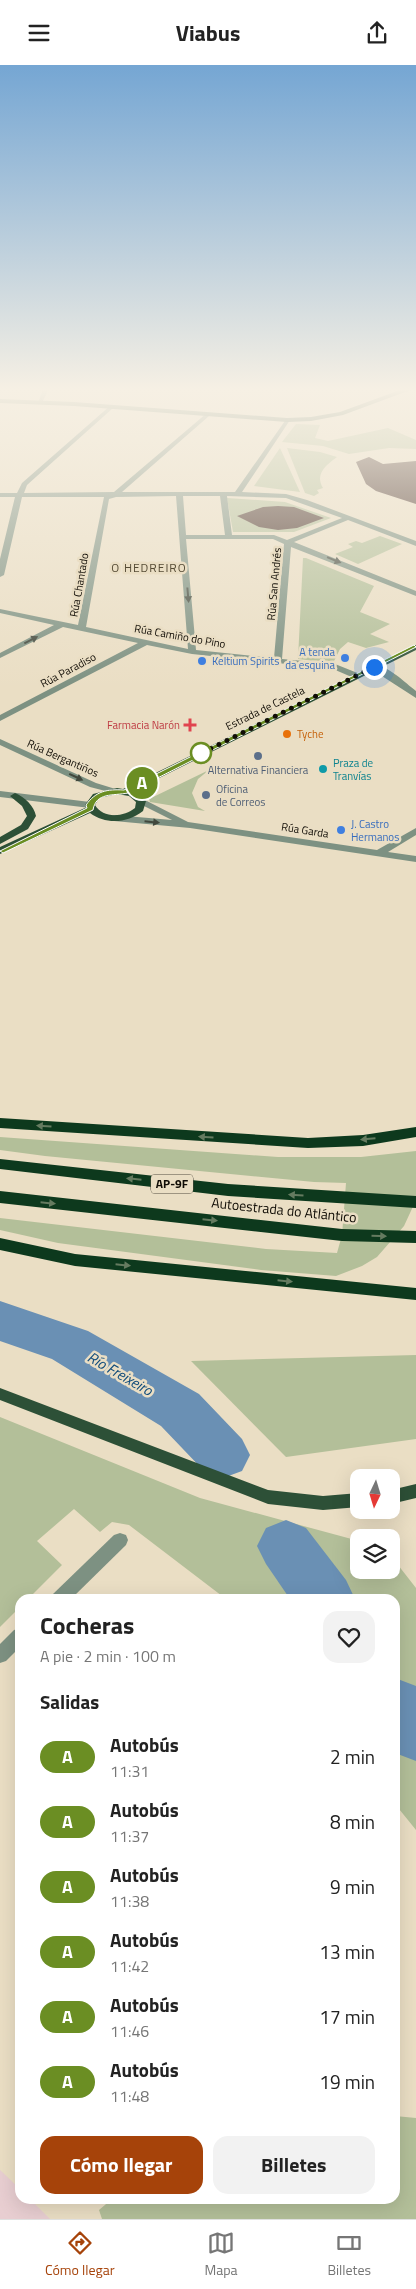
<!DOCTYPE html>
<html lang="es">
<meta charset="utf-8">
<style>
:root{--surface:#fff;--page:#f2f2f2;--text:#222;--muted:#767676;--line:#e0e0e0;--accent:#a6430a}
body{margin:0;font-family:"Titillium Web",sans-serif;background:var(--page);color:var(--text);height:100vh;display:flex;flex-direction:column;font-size:19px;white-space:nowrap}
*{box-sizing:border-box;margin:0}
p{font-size:16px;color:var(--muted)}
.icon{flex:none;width:28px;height:28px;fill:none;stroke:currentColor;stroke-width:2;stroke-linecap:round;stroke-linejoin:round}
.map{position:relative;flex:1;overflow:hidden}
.panel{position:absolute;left:15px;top:1529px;width:385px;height:610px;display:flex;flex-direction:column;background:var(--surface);border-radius:15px;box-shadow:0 5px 20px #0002}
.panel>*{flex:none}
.badge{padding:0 10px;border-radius:16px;font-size:18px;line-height:32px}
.needle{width:32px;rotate:184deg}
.controls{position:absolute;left:350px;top:1404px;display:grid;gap:10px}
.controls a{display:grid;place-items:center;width:50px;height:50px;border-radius:10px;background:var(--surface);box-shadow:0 5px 20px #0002;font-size:25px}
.you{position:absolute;width:25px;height:25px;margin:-12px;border:4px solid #fff;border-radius:50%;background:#1a73e8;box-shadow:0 0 0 8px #1a73e833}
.map>.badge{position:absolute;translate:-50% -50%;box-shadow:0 0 0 2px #fff}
h2{padding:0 25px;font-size:19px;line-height:45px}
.round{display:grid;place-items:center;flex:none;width:52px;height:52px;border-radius:15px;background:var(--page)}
.headline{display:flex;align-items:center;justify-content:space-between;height:85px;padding:0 25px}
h1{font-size:24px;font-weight:700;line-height:38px}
.button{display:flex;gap:10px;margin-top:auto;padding:10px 25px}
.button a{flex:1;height:58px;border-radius:15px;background:var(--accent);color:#fff;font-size:20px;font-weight:700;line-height:58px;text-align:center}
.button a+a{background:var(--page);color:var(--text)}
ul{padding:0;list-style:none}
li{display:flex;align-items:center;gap:15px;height:65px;padding:0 25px}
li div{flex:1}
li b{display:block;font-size:19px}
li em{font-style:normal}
li .badge{min-width:55px;font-weight:700;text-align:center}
header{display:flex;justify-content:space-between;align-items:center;height:65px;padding:0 25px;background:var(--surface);font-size:22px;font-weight:700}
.tabs{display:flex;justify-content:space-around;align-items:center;height:70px;border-top:1px solid var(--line);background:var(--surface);font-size:14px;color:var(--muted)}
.tabs a{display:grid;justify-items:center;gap:2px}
.tabs .on{color:var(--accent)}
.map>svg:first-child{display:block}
</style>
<header><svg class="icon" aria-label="menu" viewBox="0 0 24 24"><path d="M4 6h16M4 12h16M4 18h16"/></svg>Viabus<svg class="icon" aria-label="share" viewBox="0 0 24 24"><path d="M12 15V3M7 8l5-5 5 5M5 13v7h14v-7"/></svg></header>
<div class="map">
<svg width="416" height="2154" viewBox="0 0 416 2154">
<rect width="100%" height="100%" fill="#eadec4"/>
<path fill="#e8ced1" d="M0,2105l20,19v10h10l20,20h-50z"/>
<g fill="#b3bf99">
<path d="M296,359l24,1 -5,13 13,3 60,-13 28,12v9l-27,-1 -40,6 -26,-8 -41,-4z"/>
<path d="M280,383l20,44 -46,-6z"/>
<path d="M287,383l33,4 17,5c-12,9 -22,17 -14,31l-6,2 2,3 -5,3 -9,-3z"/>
<path d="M227,433l58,4 46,16 -37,14h-61z"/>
<path d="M380,471l22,8 -44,20 -23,-10 18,-7 -5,-3 8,-3 6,2z"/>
<path d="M303,493h3l68,28 -14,26 30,12 -20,10 19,8 -23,6 -18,-6 -8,7 -7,14 -35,-4z"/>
<path d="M209,705l-11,9 -6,14 6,14 7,4 -55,-9 -1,-3z"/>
<path d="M0,1072l278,20h83l55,-6v49l-12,26 -27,31 -15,9 -26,10 -75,-6 -203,-27 -58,-13v-12l266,31 71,4 5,-18 4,-52 -32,-1 -269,-26 -45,-6z"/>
<path d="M416,1290v84l-130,18 -95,-96z"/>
<path d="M0,1352l200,81 159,43v29h32v-14l25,32v242l-21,-26v-205h-169l-97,-74 -17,-3 -12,10 -26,-23 -37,32 25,24 -34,34h-8v8l-20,20z"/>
<path d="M395,2051l21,2v101h-314l-3,-9 13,-11h283z"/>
</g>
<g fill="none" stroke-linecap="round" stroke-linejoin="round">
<g fill="#6a90b4" fill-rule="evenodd">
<path d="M0,1236l88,30 111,63 43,45 8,16 -8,16 -19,7 -19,-7 -43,-45 -109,-67 -52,-18z"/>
<path d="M286,1455l20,8 40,52 9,19h-65l-24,-35 -9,-18 9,-18z"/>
<path d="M395,1613l21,8v75l-21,-8z"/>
</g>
</g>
<g fill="#452e26">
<path d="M369,392l14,7 33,-3v43l-40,-13 -10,-7 -10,-22z"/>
<path d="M278,441l16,1 30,11 -27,10 -19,2 -19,-3 -22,-11 26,-9z"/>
</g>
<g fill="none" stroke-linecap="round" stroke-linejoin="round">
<g fill="#7d9182" fill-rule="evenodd">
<path d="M44,321h6l-8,17h-4z"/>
<path d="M111,340l2,3 -86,77 -3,8 90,-1 93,-79 2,3 -87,76h113l52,-74 3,2 -48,72 44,2 21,6 109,41v5l-68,-26 -54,22 122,49v5l-125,-49 -9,112 53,5 25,10v4h-6l-21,-9 -141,-15 -45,-9 -147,76v-6l138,-72 -75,-16 -63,31v-5l54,-28 -54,-12v-4l78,16 26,-128h-82l-18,78 -4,2v-18l15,-62h-15v-4h17l5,-10zM176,431l12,153 -102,-22 23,-128 7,-2zM183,431h37l5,39h-39zM227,431l59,2 56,20 -55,22 -13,-5h-42zM186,474h87l11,5 -10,114 -78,-8z"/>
<path d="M371,600c15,-2 34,18 45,26v7l-45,-29z"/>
<path d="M0,674l96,44 26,8 -5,3 -27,-7 -90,-42z"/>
<path d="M0,726l90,11 5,3 -5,3 -90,-11z"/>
<path d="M141,733l47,24 189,28 39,-22v7l-28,17 28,4v6l-226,-34 -76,-7 -5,-3 5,-3 58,5 -34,-17v-4z"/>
<path d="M120,1468l6,2 2,5 -2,5 -55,54h-20l2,-5 61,-59z"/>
<path d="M20,1563v19l-14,14 -6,2v-19l14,-14z"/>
</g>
<path fill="#4f6b56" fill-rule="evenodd" d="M411,321h5v2l-73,27 -32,6 -24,1 -213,-16 -74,-3v-4l74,3 213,16 24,-1 29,-5z"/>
<g fill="#2d5037" fill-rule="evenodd">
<path d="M416,580v5l-283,141 13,10 -3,10c-15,12 -37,14 -53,2l-90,41v-7l87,-40 -2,-2 8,-11 24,-6 6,1zM117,729l12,2 7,6 -1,6c-11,9 -32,11 -40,-3l4,-7z"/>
<path d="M15,728c10,4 19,13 21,23l-8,13 -28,15v-7l21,-12 6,-9 -5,-10 -12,-10z"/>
<path d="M0,1323l268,102 55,6 36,-3v14l-36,3 -55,-6 -268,-104z"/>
<path d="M416,1419v14l-25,6v-14z"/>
</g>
<g fill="#0d391d" fill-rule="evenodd">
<path d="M0,1053l308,20 55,-3 53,-8v10l-53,9 -55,2 -308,-20z"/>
<path d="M0,1094l228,25 188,12v12l-188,-12 -228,-27z"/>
<path d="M0,1126l342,38 74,2v12l-74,-2 -342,-38z"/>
<path d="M0,1173l75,16 341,34v12l-341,-34 -75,-16z"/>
</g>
</g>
<defs><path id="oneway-solid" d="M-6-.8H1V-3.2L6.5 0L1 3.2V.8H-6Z" transform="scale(1.25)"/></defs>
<g fill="#41483d">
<use href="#oneway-solid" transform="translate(334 495) rotate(22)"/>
<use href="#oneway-solid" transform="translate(188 530) rotate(85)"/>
<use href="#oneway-solid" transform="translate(31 575) rotate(-27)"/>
<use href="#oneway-solid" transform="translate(76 712) rotate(25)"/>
<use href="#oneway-solid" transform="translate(152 757) rotate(6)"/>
</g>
<g fill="#657b60">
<use href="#oneway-solid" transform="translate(44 1061) rotate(-176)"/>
<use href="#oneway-solid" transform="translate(206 1072) rotate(-176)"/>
<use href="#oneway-solid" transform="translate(368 1074) rotate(175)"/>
<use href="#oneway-solid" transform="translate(134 1114) rotate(-174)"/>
<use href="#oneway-solid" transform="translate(296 1130) rotate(-176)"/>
<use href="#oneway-solid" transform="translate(48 1138) rotate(6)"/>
<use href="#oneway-solid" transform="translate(210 1155) rotate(6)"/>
<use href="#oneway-solid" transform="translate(379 1171) rotate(2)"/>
<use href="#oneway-solid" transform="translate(123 1200) rotate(6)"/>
<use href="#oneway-solid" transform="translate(285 1216) rotate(6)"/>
</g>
<linearGradient id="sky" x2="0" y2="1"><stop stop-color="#75a6d3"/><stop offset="0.52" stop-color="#f6f0e4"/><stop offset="1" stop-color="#f6f0e4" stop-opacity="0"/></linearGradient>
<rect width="416" height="623" fill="url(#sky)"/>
<path fill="#6b8e23" stroke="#fff" d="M414,580l2,2 -288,146c-15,3 -32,-1 -35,17l-90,43 -3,-2 87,-43 -1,-3c10,-14 21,-16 38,-15z"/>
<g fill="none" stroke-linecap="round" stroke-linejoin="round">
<path stroke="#100c05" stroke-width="5" stroke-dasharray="0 9" d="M201,688l-3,2 176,-88"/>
</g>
<g fill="#3f7fe0" stroke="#eadec4" stroke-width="2">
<circle cx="345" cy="593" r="5"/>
<circle cx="202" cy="596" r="5"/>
<circle cx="341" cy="765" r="5"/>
</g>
<path fill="#e0444e" stroke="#eadec4" stroke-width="2" d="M187.5 652.5h5v5h5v5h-5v5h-5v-5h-5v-5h5z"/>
<circle fill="#e8710a" stroke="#eadec4" stroke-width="2" cx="287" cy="669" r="5"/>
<circle fill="#fff" stroke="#6b8e23" stroke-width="2.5" cx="201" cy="688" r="10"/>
<g fill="#5c6f8a" stroke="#eadec4" stroke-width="2">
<circle cx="258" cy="691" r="5"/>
<circle cx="206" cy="730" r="5"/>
</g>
<circle fill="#0f9aa8" stroke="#eadec4" stroke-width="2" cx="323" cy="704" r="5"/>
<g text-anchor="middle" stroke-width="5" stroke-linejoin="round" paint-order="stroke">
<g font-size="11" fill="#100c05" stroke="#eadec4">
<text transform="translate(274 519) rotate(-85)" y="4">Rúa San Andrés</text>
<text transform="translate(79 520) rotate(-80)" y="4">Rúa Chantado</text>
<text transform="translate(180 571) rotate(10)" y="4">Rúa Camiño do Pino</text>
<text transform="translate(68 605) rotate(-28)" y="4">Rúa Paradiso</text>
<text transform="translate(265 643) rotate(-26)" y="4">Estrada de Castela</text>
<text transform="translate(63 693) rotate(24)" y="4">Rúa Bergantiños</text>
<text transform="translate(305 765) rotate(9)" y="4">Rúa Garda</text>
</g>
<g font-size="11" fill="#366cbe" stroke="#eadec4" text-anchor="start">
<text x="335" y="591" text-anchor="end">A tenda<tspan x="335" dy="13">da esquina</tspan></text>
<text x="212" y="600">Keltium Spirits</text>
<text x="351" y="763">J. Castro<tspan x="351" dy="13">Hermanos</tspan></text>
</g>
<g font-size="11" fill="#be3a42" stroke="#eadec4" text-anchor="end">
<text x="180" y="664">Farmacia Narón</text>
</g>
<g font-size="11" fill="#c56008" stroke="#eadec4" text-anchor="start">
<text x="297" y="673">Tyche</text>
</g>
<g font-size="11" fill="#0d838f" stroke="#eadec4" text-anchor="start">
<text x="333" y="702">Praza de<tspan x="333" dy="13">Tranvías</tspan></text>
</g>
<g font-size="11" fill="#4e5e75" stroke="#eadec4">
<text x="258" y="709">Alternativa Financiera</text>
<text x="216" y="728" text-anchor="start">Oficina<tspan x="216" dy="13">de Correos</tspan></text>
</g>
<g font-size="12" letter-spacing="1" fill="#554b35" stroke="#eadec4">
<text x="149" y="507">O HEDREIRO</text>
</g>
<rect fill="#eadec4" stroke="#514b3e" stroke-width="1" x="151" y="1109.5" width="42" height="19" rx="4"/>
<g font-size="12" font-weight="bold" fill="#100c05">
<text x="172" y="1123">AP-9F</text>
</g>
<g font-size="14" fill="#100c05" stroke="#eadec4">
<text transform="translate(284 1145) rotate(6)" y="5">Autoestrada do Atlántico</text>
</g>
<g font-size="15" font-style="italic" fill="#0f4b7b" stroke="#eadec4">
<text transform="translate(120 1309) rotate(30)" y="5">Río Freixeiro</text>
</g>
</g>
</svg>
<div class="controls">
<a><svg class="needle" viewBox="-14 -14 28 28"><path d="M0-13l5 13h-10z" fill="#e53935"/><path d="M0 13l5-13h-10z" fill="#767676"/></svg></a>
<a><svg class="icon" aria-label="layers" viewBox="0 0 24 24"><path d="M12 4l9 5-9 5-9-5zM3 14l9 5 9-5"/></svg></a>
</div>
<div class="you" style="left:374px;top:602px"></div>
<b class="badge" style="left:142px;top:718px;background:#6b8e23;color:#fff">A</b>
<section class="panel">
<div class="headline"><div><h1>Cocheras</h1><p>A pie · 2 min · 100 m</p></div><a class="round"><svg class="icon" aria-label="heart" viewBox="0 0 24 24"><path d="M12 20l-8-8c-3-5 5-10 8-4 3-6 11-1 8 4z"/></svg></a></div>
<h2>Salidas</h2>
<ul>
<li><span class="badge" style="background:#6b8e23;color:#fff">A</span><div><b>Autobús</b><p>11:31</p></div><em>2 min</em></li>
<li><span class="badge" style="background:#6b8e23;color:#fff">A</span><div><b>Autobús</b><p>11:37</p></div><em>8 min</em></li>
<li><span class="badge" style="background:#6b8e23;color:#fff">A</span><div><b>Autobús</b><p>11:38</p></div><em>9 min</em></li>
<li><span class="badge" style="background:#6b8e23;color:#fff">A</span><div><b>Autobús</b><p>11:42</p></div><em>13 min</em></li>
<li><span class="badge" style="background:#6b8e23;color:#fff">A</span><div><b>Autobús</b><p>11:46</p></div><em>17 min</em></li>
<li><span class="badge" style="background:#6b8e23;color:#fff">A</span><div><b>Autobús</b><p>11:48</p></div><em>19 min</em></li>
</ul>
<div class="button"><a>Cómo llegar</a><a>Billetes</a></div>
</section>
</div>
<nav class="tabs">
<a class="on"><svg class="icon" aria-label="directions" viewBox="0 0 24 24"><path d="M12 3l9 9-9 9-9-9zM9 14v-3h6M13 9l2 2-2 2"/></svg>Cómo llegar</a>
<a><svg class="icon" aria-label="map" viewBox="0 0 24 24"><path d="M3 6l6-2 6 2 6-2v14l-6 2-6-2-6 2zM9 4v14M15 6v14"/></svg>Mapa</a>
<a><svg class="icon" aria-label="tickets" viewBox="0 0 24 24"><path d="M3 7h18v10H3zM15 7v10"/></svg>Billetes</a>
</nav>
